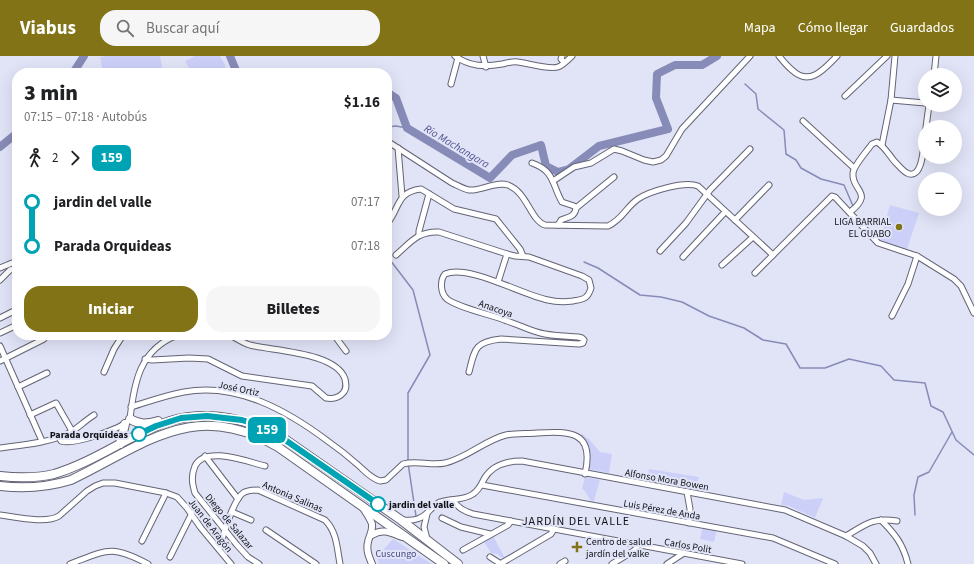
<!DOCTYPE html>
<html lang="es">
<meta charset="utf-8">
<style>
:root{--surface:#fff;--page:#f6f6f6;--text:#202124;--muted:#757577;--accent:#827416}
body{margin:0;font-family:"Source Sans 3",sans-serif;background:var(--page);color:var(--text);height:100vh;display:flex;flex-direction:column;font-size:15px;white-space:nowrap}
*{box-sizing:border-box;margin:0}
p{font-size:13px;color:var(--muted)}
.icon{flex:none;width:22px;height:22px;fill:none;stroke:currentColor;stroke-width:2;stroke-linecap:round;stroke-linejoin:round}
.map{position:relative;flex:1;overflow:hidden}
.drawer{position:absolute;left:12px;top:12px;width:380px;height:272px;display:flex;flex-direction:column;background:var(--surface);border-radius:16px;box-shadow:0 4px 16px #0002}
.drawer>*{flex:none}
.badge{padding:0 8px;border-radius:6px;font-size:14px;line-height:26px}
.tools{position:absolute;left:918px;top:12px;display:grid;gap:8px}
.tools a{display:grid;place-items:center;width:44px;height:44px;border-radius:50%;background:var(--surface);box-shadow:0 4px 16px #0002;font-size:20px}
.map>.badge{position:absolute;translate:-50% -50%;box-shadow:0 0 0 2px #fff}
.legs{display:flex;align-items:center;gap:6px;height:44px;padding:0 12px;font-size:13px}
.legs p{margin-inline-start:auto}
.headline{display:flex;align-items:center;justify-content:space-between;height:68px;padding:0 12px}
h1{font-size:22px;font-weight:800;line-height:30px}
.primary-button{display:flex;gap:8px;margin-top:auto;padding:8px 12px}
.primary-button a{flex:1;height:46px;border-radius:16px;background:var(--accent);color:#fff;font-size:16px;font-weight:800;line-height:46px;text-align:center}
.primary-button a+a{background:var(--page);color:var(--text)}
ul{padding:0 12px;list-style:none}
li{display:flex;align-items:center;gap:14px;height:44px;font-size:15px}
li i{display:grid;place-items:center;width:6px;height:100%;margin:0 5px;background:currentColor}
li i::after{content:'';width:10px;height:10px;margin:-5px;border:3px solid;border-radius:50%;background:var(--surface)}
li p{margin-inline-start:auto}
li:first-child i{background:linear-gradient(#0000 50%,currentColor 0)}
li:last-child i{background:linear-gradient(currentColor 50%,#0000 0)}
header{display:flex;align-items:center;gap:24px;box-sizing:border-box;height:56px;padding:0 20px;background:var(--accent);color:#fff}
header strong{font-size:19px}
nav{display:flex;gap:22px;margin-inline-start:auto;font-size:14px}
.search{width:280px;height:36px;background:var(--page);display:flex;align-items:center;gap:10px;box-sizing:border-box;padding:0 14px;border-radius:16px;color:var(--muted);font-size:15px}
.map>svg:first-child{display:block}
</style>
<header>
<strong>Viabus</strong>
<div class="search"><svg class="icon" aria-label="search" viewBox="0 0 24 24"><circle cx="10" cy="10" r="6"/><path d="M15 15l6 6"/></svg>Buscar aquí</div>
<nav><a>Mapa</a><a>Cómo llegar</a><a>Guardados</a></nav>
</header>
<div class="map">
<svg width="974" height="508" viewBox="0 0 974 508">
<rect width="100%" height="100%" fill="#e1e4f7"/>
<g fill="#ccd0f9">
<path d="M106,0h54l3,17h-60l-3,-16z"/>
<path d="M195,0h25l6,11 -13,6h-21l-7,-12z"/>
<path d="M890,149l29,8 -12,36 -27,-8z"/>
<path d="M582,378l7,5 11,13 12,2 -3,19 -21,-4c2,-13 4,-24 -7,-33z"/>
<path d="M649,413l50,8 -4,14 -49,-9z"/>
<path d="M585,421l15,3 -7,24 -9,-14 -2,-1z"/>
<path d="M784,436l20,8 19,-2 -8,20 -26,-12 -8,-1z"/>
<path d="M703,470l14,3 -3,13 -14,-3z"/>
<path d="M493,480l12,22 -2,1 -6,-5 -6,-1 -7,-11z"/>
<path d="M393,483l39,25h-53l-2,-7z"/>
</g>
<g fill="none" stroke-linecap="round" stroke-linejoin="round">
<g stroke="#878bb7" stroke-width="1.5">
<path d="M745,28l11,10 2,15 26,21 2,24 10,6 5,8 20,11 23,6 9,21"/>
<path d="M387,71l9,-1 11,2"/>
<path d="M387,200l26,34 17,65 -22,38v70l8,53"/>
<path d="M584,206l14,6 42,27 21,2 21,5 27,14 35,12 19,12 23,4 14,24h25l24,-9 32,7 13,14 31,3 6,23 12,6 13,28 18,15"/>
<path d="M915,459l-1,-20 4,-18 11,-5 23,-40"/>
</g>
<g stroke="#878bb7" stroke-width="8">
<path d="M230,0l7,17"/>
<path d="M73,17l11,-17"/>
<path d="M387,36l9,6 11,30 83,50 22,-23 29,-10 5,21 12,6 11,-3 30,-23 69,-17 -12,-31 1,-24 18,-9h27l15,-9"/>
<path d="M0,91l17,-14"/>
</g>
<defs>
<g id="minor">
<path d="M455,0c15,11 30,11 47,8 5,-1 11,-3 16,-2 9,1 31,8 40,5 3,-1 11,-8 14,-11"/>
<path d="M483,0l3,11"/>
<path d="M562,0l-1,3 3,3"/>
<path d="M779,0c4,5 8,10 13,14 18,17 32,-1 45,-14"/>
<path d="M934,19l2,-19"/>
<path d="M451,28l7,-26"/>
<path d="M845,40l42,-40"/>
<path d="M891,44l34,3"/>
<path d="M803,65l51,47"/>
<path d="M926,71l3,-22"/>
<path d="M387,85l65,42c5,2 11,6 17,7 13,1 26,-9 39,-5 19,7 23,36 37,40l63,1c15,-7 18,-19 30,-27 12,-8 46,-18 60,-13l75,69"/>
<path d="M882,89l9,-45 4,-44"/>
<path d="M398,92l4,48"/>
<path d="M532,107c23,8 20,22 30,39l12,4 2,2c-1,9 -8,9 -15,12l-3,5"/>
<path d="M553,125l21,-14 17,-4 23,-14 8,2 22,9 9,2 8,-2 5,-4 16,-27 68,-73"/>
<path d="M576,152l38,-31"/>
<path d="M850,156c25,-20 1,-21 3,-39 1,-8 14,-22 19,-29l5,-2c8,5 12,13 18,20 4,4 8,9 12,11 17,9 17,-34 18,-42"/>
<path d="M735,164l34,-35"/>
<path d="M387,168c13,-16 9,-32 34,-35l33,20 42,10 24,30 3,7"/>
<path d="M419,179v-4l10,-37"/>
<path d="M660,195l26,-28 24,-33 40,-41"/>
<path d="M396,199c15,-13 22,-24 43,-23l68,22 8,2 14,1 53,19 7,4 2,8c-1,3 -2,6 -4,8 -3,4 -10,4 -14,5 -8,1 -17,1 -25,-1 -26,-5 -79,-36 -103,-26 -5,6 -5,19 2,25 11,9 46,16 60,22 13,4 25,11 38,13 11,2 22,2 33,3l4,1 2,2 -1,3 -4,1 -78,-5c-26,3 -26,9 -32,33"/>
<path d="M683,201l42,-45"/>
<path d="M722,209l31,-28"/>
<path d="M0,212l17,-7"/>
<path d="M755,217l77,-77 3,1 43,46 39,13 37,23 7,7 13,27"/>
<path d="M0,224l10,-10 7,-2"/>
<path d="M498,226l9,-28"/>
<path d="M892,260l16,-32 9,-28"/>
<path d="M0,262l16,-8"/>
<path d="M0,277l17,-8"/>
<path d="M334,279l12,16"/>
<path d="M0,290l42,95"/>
<path d="M145,303l7,1 37,-2 19,1 34,17 70,10 14,12c6,1 12,1 17,-5 4,-4 3,-9 2,-14 -9,-27 -72,-28 -95,-34 -7,-2 -14,-7 -20,-10"/>
<path d="M0,305l44,-22"/>
<path d="M104,316l10,-23 9,-14"/>
<path d="M18,331l29,-14"/>
<path d="M131,351c17,-5 35,-12 53,-15 53,-10 104,19 145,50 10,7 20,15 29,23 7,6 12,13 22,16l6,-1 17,-16c14,-4 28,2 42,-1 22,-5 40,-23 61,-28 10,-2 21,-1 31,-2 33,-2 58,-2 48,41"/>
<path d="M30,359l26,-12 16,28"/>
<path d="M59,381l2,4c13,4 61,-12 69,-22 4,-37 10,-70 48,-84"/>
<path d="M0,392c23,-3 50,-5 71,-16 8,-5 15,-12 23,-17"/>
<path d="M205,400l33,43"/>
<path d="M482,429l291,53 62,26"/>
<path d="M687,436l3,17 -1,14"/>
<path d="M453,444c5,8 11,11 20,14l269,50"/>
<path d="M232,456l19,8"/>
<path d="M0,459c16,2 46,9 59,1l28,-25 8,-5 8,-3h12l51,10 11,4 10,11 14,20 30,36"/>
<path d="M442,462l19,9 29,7"/>
<path d="M403,464c12,1 19,-1 27,-10 3,-3 6,-6 10,-8 11,-4 23,-1 33,-8 6,-4 8,-9 11,-15 8,-14 23,-18 38,-18l263,49 61,26 17,10 7,7 6,11"/>
<path d="M881,464c14,14 22,24 27,44"/>
<path d="M266,474l50,34"/>
<path d="M846,480c20,-12 27,-19 51,-15"/>
<path d="M427,483l-3,-12 3,-13"/>
<path d="M142,485l24,-48"/>
<path d="M219,493c4,-13 14,-49 24,-56 5,-3 10,-3 15,-3l67,30c12,12 12,28 15,44"/>
<path d="M463,494l45,-25 3,-4"/>
<path d="M170,501l22,-44"/>
<path d="M490,501l11,7"/>
<path d="M70,508c37,-14 41,-20 78,0"/>
<path d="M259,508l-11,-7 -11,-12 -42,-52c-3,-10 -4,-17 0,-27 10,-21 53,-4 70,0"/>
<path d="M500,508l51,-30 3,-5"/>
<path d="M560,508l5,-3"/>
<path d="M612,508l23,-14 3,-5"/>
<path d="M667,508l17,-11"/>
</g>
<g id="tertiary">
<path d="M363,452c3,5 7,10 9,16 1,8 -3,12 -4,18 -2,8 1,15 4,22"/>
<path d="M372,479c11,-7 19,-2 30,2"/>
</g>
<g id="trunk">
<path d="M130,363c10,6 17,5 28,2"/>
<path d="M120,388l5,-20"/>
<path d="M0,420c18,2 37,2 54,-2 27,-8 52,-23 77,-36 13,-6 25,-13 39,-17 38,-11 74,-3 109,14l122,85 57,44"/>
<path d="M0,430c24,3 48,1 71,-6 75,-36 123,-82 207,-33l166,117"/>
</g>
</defs>
<use href="#minor" stroke="#636475" stroke-width="7"/>
<use href="#tertiary" stroke="#636475" stroke-width="8"/>
<use href="#trunk" stroke="#636475" stroke-width="10"/>
<use href="#minor" stroke="#fff" stroke-width="5"/>
<use href="#tertiary" stroke="#fff" stroke-width="6"/>
<use href="#trunk" stroke="#fff" stroke-width="8"/>
</g>
<g fill="none" stroke-linecap="round" stroke-linejoin="round">
<defs>
<path id="line-1" d="M139,378l17,-8 25,-8 26,-2 35,4 18,6 18,9 100,69"/>
</defs>
<use href="#line-1" stroke="#fff" stroke-width="9"/>
<use href="#line-1" stroke="#00a3b4" stroke-width="6"/>
</g>
<g fill="#827416" stroke="#e1e4f7" stroke-width="1.5">
<circle cx="899" cy="171" r="4"/>
<path d="M575 485h4v4h4v4h-4v4h-4v-4h-4v-4h4z"/>
</g>
<g fill="#fff" stroke="#00a3b4" stroke-width="2">
<circle cx="139" cy="378" r="7"/>
<circle cx="378" cy="448" r="7"/>
</g>
<g text-anchor="middle" stroke-width="4" stroke-linejoin="round" paint-order="stroke">
<g font-size="10" fill="#101117" stroke="#e1e4f7" text-anchor="end">
<text x="891" y="169">LIGA BARRIAL<tspan x="891" dy="12">EL GUABO</tspan></text>
<text x="586" y="489" text-anchor="start">Centro de salud<tspan x="586" dy="12">jardín del valke</tspan></text>
</g>
<g font-size="10" fill="#101117" stroke="#e1e4f7">
<text transform="translate(496 252) rotate(19)" y="4">Anacoya</text>
<text transform="translate(239 332) rotate(12)" y="4">José Ortiz</text>
<text transform="translate(667 423) rotate(10)" y="4">Alfonso Mora Bowen</text>
<text transform="translate(293 440) rotate(23)" y="4">Antonia Salinas</text>
<text transform="translate(662 453) rotate(10)" y="4">Luis Pérez de Anda</text>
<text transform="translate(230 465) rotate(50)" y="4">Diego de Salazar</text>
<text transform="translate(211 469) rotate(52)" y="4">Juan de Aragón</text>
<text transform="translate(688 489) rotate(10)" y="4">Carlos Polit</text>
</g>
<g font-size="10" font-weight="bold" fill="#101117" stroke="#e1e4f7" text-anchor="end">
<text x="128" y="382">Parada Orquideas</text>
<text x="389" y="452" text-anchor="start">jardin del valle</text>
</g>
<g font-size="10" fill="#484984" stroke="#e1e4f7">
<text x="396" y="501">Cuscungo</text>
</g>
<g font-size="11" font-style="italic" fill="#4e508b" stroke="#e1e4f7">
<text transform="translate(457 90) rotate(31)" y="4">Rio Machangara</text>
</g>
<g font-size="12" letter-spacing="1" fill="#101117" stroke="#e1e4f7">
<text x="576" y="469">JARDÍN DEL VALLE</text>
</g>
</g>
</svg>
<div class="tools">
<a><svg class="icon" aria-label="layers" viewBox="0 0 24 24"><path d="M12 4l9 5-9 5-9-5zM3 14l9 5 9-5"/></svg></a>
<a>+</a>
<a>−</a>
</div>
<b class="badge" style="left:267px;top:374px;background:#00a3b4;color:#fff">159</b>
<section class="drawer">
<div class="headline"><div><h1>3 min</h1><p>07:15 – 07:18 · Autobús</p></div><b>$1.16</b></div>
<div class="legs"><svg class="icon" aria-label="walk" viewBox="0 0 24 24"><circle cx="13" cy="4" r="2"/><path d="M13 8l-2 6 4 7M11 14l-3 7M7 12l3-4h3l4 4"/></svg>2<svg class="icon" aria-label="forward" viewBox="0 0 24 24"><path d="M9 5l7 7-7 7"/></svg><b class="badge" style="background:#00a3b4;color:#fff">159</b></div>
<ul>
<li><i style="color:#00a3b4"></i><b>jardin del valle</b><p>07:17</p></li>
<li><i style="color:#00a3b4"></i><b>Parada Orquideas</b><p>07:18</p></li>
</ul>
<div class="primary-button"><a>Iniciar</a><a>Billetes</a></div>
</section>
</div>
